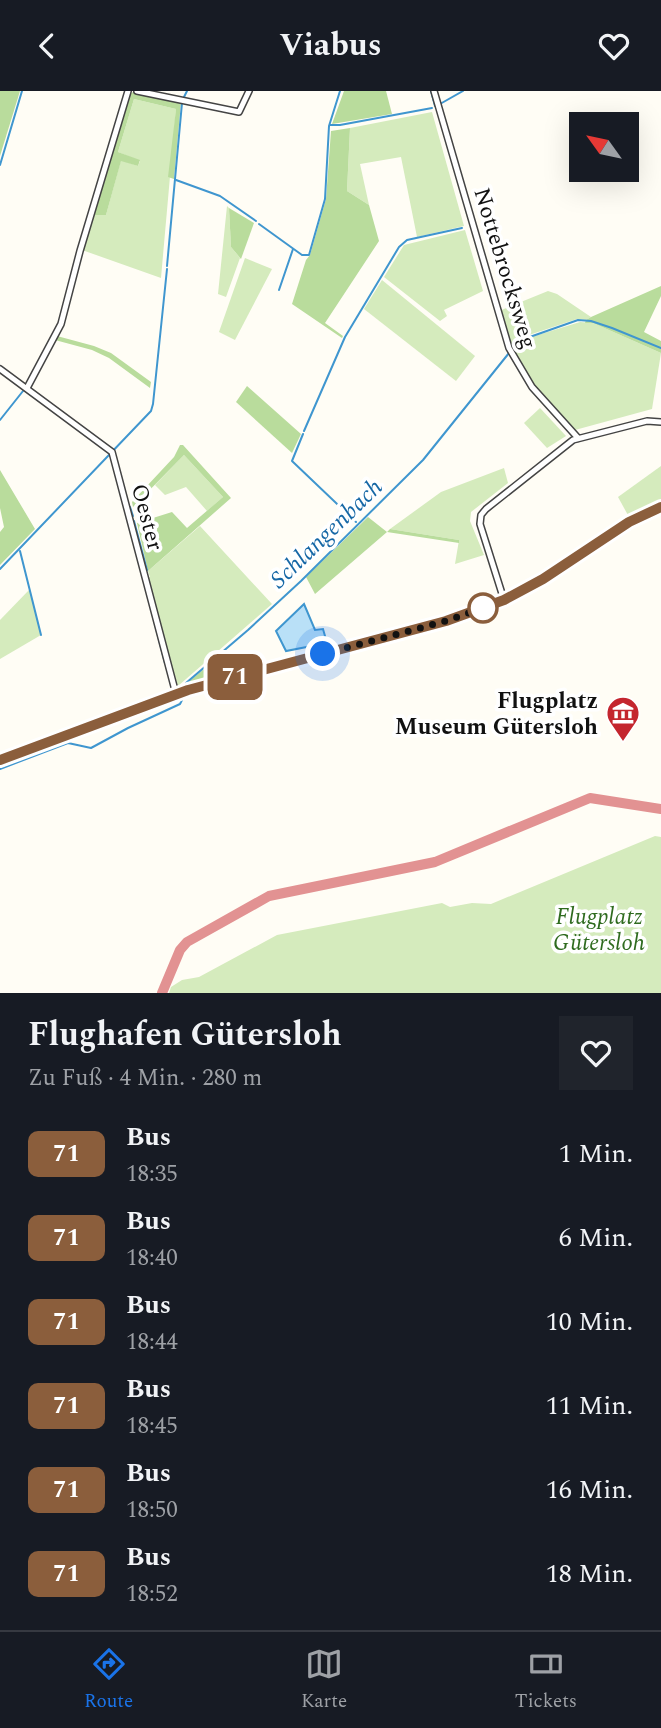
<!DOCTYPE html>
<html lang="de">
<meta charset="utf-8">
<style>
:root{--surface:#171b24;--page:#20242c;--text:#f1f3f6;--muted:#9ea1a6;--line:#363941;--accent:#1a73e8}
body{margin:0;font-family:Spectral,serif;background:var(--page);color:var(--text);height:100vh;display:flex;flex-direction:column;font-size:26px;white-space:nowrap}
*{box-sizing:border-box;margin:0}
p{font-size:23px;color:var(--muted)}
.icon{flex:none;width:38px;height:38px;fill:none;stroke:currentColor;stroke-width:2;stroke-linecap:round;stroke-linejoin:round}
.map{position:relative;height:902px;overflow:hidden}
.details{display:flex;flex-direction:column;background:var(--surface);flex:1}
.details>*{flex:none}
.badge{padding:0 14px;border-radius:10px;font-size:24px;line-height:46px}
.needle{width:46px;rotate:303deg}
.controls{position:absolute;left:569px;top:21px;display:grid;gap:14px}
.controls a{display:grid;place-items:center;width:70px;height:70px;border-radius:0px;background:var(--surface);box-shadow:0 7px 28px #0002;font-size:35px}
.you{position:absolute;width:35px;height:35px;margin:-18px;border:5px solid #fff;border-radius:50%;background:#1a73e8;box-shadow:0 0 0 10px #1a73e833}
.map>.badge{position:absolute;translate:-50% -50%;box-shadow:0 0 0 4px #fff}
.round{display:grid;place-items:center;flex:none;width:74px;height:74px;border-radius:0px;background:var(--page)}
.overview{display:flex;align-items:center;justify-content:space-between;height:119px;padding:0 28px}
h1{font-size:33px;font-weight:700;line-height:52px}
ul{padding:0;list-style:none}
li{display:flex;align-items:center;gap:21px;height:84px;padding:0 28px}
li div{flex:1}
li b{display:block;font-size:26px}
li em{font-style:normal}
li .badge{min-width:77px;font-weight:700;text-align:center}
header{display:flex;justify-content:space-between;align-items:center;height:91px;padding:0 28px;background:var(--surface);font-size:32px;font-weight:700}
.tab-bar{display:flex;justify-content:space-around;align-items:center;height:98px;border-top:2px solid var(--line);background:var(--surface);font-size:19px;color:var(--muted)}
.tab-bar a{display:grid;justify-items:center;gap:4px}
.tab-bar .active{color:var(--accent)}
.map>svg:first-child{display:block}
</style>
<header><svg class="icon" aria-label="back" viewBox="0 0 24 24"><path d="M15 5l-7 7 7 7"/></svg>Viabus<svg class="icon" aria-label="heart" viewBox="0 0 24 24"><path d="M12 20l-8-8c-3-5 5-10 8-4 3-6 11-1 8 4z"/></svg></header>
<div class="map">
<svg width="661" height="902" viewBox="0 0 661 902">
<rect width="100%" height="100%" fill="#fffdf5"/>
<g fill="#d5ebbd">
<path d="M134,8l42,10 -15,169 -79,-28 11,-35h13l15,-55 17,6 2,-5 -22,-9z"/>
<path d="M432,21l32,114 -47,11 -16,-80 -41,7 9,41 -22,-14 3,-63z"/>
<path d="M227,115l2,2 2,39 9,11 -14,39 -8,-3z"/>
<path d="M465,139l18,61 -39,19 3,6 -7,5 -56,-44 20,-32z"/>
<path d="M245,167l27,11 -37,71 -16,-8z"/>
<path d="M382,189l93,76 -19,25 -92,-72z"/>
<path d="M548,200l9,3 34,23 -5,3 -9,-1 -54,18 -11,11 -13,-37z"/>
<path d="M580,231l13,1 68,30 -9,56 -77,21 -41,-45 -21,-35 12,-11z"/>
<path d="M540,317l26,28 -19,12 -23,-25z"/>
<path d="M184,364l39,42 -16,14 -21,-24 -21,8 -10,-10z"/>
<path d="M661,375v36l-32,15 -11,-20z"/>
<path d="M504,377l4,15 -37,29 -1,9 14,34 -29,9 4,-24 -69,-11 51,-37z"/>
<path d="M200,435l72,78 -94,82 -3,-10h-2l-25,-98 2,-1 -2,-6z"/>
<path d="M30,498l11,46 -41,24v-39z"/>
<path d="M655,745l6,1v156h-492l2,-6 11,-7 17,-3 78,-42 165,-32 8,4 22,-4 19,1z"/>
</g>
<g fill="#b9dc9c">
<path d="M0,0h20l-20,65z"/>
<path d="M344,0h42l6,23 -60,10z"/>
<path d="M133,1l48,10 -7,77 -6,-2 8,-68 -42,-10 -16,53 22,8 -2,6 -17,-5 -15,54h-13l36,-120z"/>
<path d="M350,37l-3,63 22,14 10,36 -54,82 18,13 -1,2 -50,-34 14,-44 4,-5 16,-56 5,-68z"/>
<path d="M229,117l25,15 -13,36 -10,-12z"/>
<path d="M661,195v10l-17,36 17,9v12l-68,-30h-8l1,-3 5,-3z"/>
<path d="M57,245l37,10 17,7 40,29 -1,6 -41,-30 -17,-8 -37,-10z"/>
<path d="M247,295l54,48 -9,19 -56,-51z"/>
<path d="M180,354h3l48,53 -83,73 -11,-48 35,-11 15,16 36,-31 -39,-42 -51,52 -1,-5 42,-45z"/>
<path d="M0,379l35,59 -35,36v-33l4,-5 -4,-19z"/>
<path d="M368,426l19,15 3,-3 69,11v3l-72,-11 -72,62 -9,-17z"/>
<path d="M227,559l8,23 -47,13 -1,-3z"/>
</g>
<path fill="#b9e0f7" stroke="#3f96cf" stroke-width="2" d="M304,513l11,26 8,-1 4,14 -41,8 -10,-20z"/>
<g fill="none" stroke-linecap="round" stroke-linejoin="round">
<g stroke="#3f96cf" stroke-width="2">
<path d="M431,0l4,15"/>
<path d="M184,6l3,-6"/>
<path d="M440,13l23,-13"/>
<path d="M330,34h10l92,-17"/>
<path d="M0,74l22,-74"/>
<path d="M176,89l44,16 36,25"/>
<path d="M259,133l43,31h7l16,-56 4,-73 11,-35"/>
<path d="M167,175l15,-163"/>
<path d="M279,199l14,-41"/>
<path d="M513,258l11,-10 54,-19 13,1 21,7 49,20"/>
<path d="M0,329l23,-29"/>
<path d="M304,340l41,-94 54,-90 8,-7 55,-12"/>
<path d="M303,343l-11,27 64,61"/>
<path d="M130,416l3,9"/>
<path d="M134,430l13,49"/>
<path d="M20,460l21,84"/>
<path d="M0,478l151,-158 2,-7 14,-135"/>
<path d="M147,502l18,70"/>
<path d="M185,599l1,-7 62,-53 53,-49 122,-121 86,-107"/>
<path d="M20,657l150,-56"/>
<path d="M0,678l68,-26 23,5 37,-20 52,-24 4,-8"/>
</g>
<path stroke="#e29292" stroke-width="10" d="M162,902l18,-43 7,-8 82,-46 166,-34 155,-64 71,11"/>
<defs>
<g id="minor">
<path d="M137,0l102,21 10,-21"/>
<path d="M434,0l75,257 23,39 46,51"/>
<path d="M0,278l112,83 64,242"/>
<path d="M27,297l34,-64 19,-73 48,-160"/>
<path d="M504,509l-24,-76 1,-9 5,-6 87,-69 74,-19 14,1"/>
</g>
<path id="major" d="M0,669l188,-70 258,-69 58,-21 39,-21 86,-57 32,-15"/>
</defs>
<use href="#minor" stroke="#444" stroke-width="8"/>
<use href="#major" stroke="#222" stroke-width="9"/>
<use href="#minor" stroke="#fff" stroke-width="5"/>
<use href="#major" stroke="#f9d66b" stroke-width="6"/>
</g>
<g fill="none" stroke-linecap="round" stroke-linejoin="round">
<defs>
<path id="line" d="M0,669l188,-70 258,-69 58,-21 39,-21 86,-57 32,-15"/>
</defs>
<use href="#line" stroke="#fff" stroke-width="16"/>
<use href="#line" stroke="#8b5e3c" stroke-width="10"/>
<path stroke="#111" stroke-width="7" stroke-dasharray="0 12.6" d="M323,563l123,-33 37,-13"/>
</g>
<defs>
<symbol id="museum-pin" viewBox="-11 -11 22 30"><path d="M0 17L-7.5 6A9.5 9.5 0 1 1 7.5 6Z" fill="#c4262e" stroke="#fff"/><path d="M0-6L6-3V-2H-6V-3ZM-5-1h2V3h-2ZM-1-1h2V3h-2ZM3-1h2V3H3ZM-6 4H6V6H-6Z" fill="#fff"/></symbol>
</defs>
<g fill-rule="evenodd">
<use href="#museum-pin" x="604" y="603" width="38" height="52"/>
</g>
<circle fill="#fff" stroke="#8b5e3c" stroke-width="3.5" cx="483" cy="517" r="14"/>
<g text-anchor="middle" stroke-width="7" stroke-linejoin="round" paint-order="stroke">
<g font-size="23" fill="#111" stroke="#fff">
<text transform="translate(506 177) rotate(73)" y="8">Nottebrocksweg</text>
<text transform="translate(148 426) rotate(75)" y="8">Oester</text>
</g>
<g font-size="23" font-weight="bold" fill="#111" stroke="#fff" text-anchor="end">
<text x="598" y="617">Flugplatz<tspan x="598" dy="26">Museum Gütersloh</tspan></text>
</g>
<g font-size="23" font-style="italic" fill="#2f6b1f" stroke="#fff">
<text x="599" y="833">Flugplatz<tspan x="599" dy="26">Gütersloh</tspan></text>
</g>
<g font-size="24" font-style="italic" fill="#1768a6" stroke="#fff">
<text transform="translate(326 442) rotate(-44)" y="8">Schlangenbach</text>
</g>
</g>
</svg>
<div class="controls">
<a><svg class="needle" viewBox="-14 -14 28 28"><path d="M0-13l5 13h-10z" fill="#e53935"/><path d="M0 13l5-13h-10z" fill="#9ea1a6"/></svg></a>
</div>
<div class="you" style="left:323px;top:563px"></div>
<b class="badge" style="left:235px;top:586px;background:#8b5e3c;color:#fff">71</b>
</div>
<section class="details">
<div class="overview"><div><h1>Flughafen Gütersloh</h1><p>Zu Fuß · 4 Min. · 280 m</p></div><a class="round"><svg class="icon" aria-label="heart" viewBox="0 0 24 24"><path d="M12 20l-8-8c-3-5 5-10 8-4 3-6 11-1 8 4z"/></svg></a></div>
<ul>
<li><span class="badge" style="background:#8b5e3c;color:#fff">71</span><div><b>Bus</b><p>18:35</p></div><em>1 Min.</em></li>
<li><span class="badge" style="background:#8b5e3c;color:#fff">71</span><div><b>Bus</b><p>18:40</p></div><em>6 Min.</em></li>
<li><span class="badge" style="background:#8b5e3c;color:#fff">71</span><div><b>Bus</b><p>18:44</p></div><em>10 Min.</em></li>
<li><span class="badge" style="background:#8b5e3c;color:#fff">71</span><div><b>Bus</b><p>18:45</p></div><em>11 Min.</em></li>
<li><span class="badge" style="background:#8b5e3c;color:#fff">71</span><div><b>Bus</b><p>18:50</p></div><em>16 Min.</em></li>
<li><span class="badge" style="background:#8b5e3c;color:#fff">71</span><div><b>Bus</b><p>18:52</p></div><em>18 Min.</em></li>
</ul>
</section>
<nav class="tab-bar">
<a class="active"><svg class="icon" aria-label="directions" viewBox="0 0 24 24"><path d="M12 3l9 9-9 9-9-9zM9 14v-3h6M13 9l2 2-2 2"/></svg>Route</a>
<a><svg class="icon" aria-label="map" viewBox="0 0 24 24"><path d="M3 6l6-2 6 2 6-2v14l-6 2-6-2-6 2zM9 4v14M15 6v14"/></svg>Karte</a>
<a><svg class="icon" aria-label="tickets" viewBox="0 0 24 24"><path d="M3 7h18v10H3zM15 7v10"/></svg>Tickets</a>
</nav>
